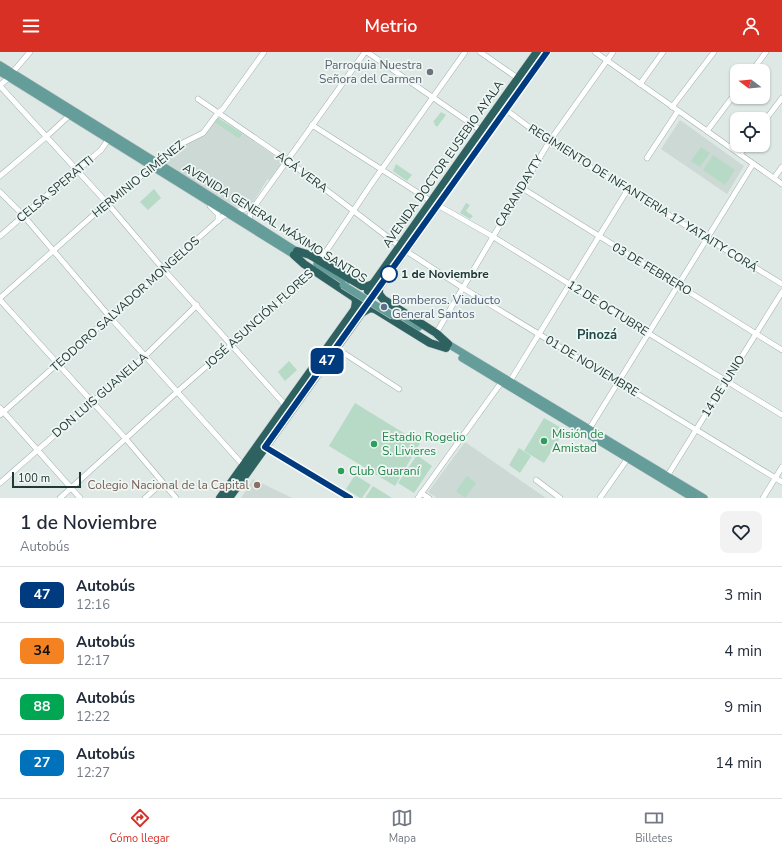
<!DOCTYPE html>
<html lang="es">
<meta charset="utf-8">
<style>
:root{--surface:#fff;--page:#f2f2f3;--text:#1f2937;--muted:#747a83;--line:#e0e1e3;--accent:#d93025}
body{margin:0;font-family:"Nunito Sans",sans-serif;background:var(--page);color:var(--text);height:100vh;display:flex;flex-direction:column;font-size:15px;white-space:nowrap}
*{box-sizing:border-box;margin:0}
p{font-size:13px;color:var(--muted)}
.icon{flex:none;width:22px;height:22px;fill:none;stroke:currentColor;stroke-width:2;stroke-linecap:round;stroke-linejoin:round}
.map{position:relative;height:446px;overflow:hidden}
.drawer{display:flex;flex-direction:column;background:var(--surface);flex:1}
.drawer>*{flex:none}
.badge{padding:0 8px;border-radius:6px;font-size:14px;line-height:26px}
.needle{width:26px;rotate:286deg}
.tools{position:absolute;left:730px;top:12px;display:grid;gap:8px}
.tools a{display:grid;place-items:center;width:40px;height:40px;border-radius:8px;background:var(--surface);box-shadow:0 1px 3px #0004;font-size:20px}
.scale{position:absolute;left:12px;bottom:10px;width:69px;box-sizing:border-box;padding-left:4px;border:2px solid #203836;border-top:0;font-size:11px;line-height:14px;white-space:nowrap;color:#203836;-webkit-text-stroke:3px #eef6f3;paint-order:stroke}
.map>.badge{position:absolute;translate:-50% -50%;box-shadow:0 0 0 2px #fff}
.round{display:grid;place-items:center;flex:none;width:42px;height:42px;border-radius:8px;background:var(--page)}
.overview{display:flex;align-items:center;justify-content:space-between;height:68px;padding:0 20px}
h1{font-size:19px;font-weight:600;line-height:30px}
ul{padding:0;list-style:none}
li{display:flex;align-items:center;gap:12px;height:56px;padding:0 20px;border-top:1px solid var(--line)}
li div{flex:1}
li b{display:block;font-size:15px}
li em{font-style:normal}
li .badge{min-width:44px;font-weight:700;text-align:center}
header{display:flex;justify-content:space-between;align-items:center;height:52px;padding:0 20px;background:var(--accent);color:#fff;font-size:18px;font-weight:600}
.dock{display:flex;justify-content:space-around;align-items:center;height:56px;border-top:1px solid var(--line);background:var(--surface);font-size:11px;color:var(--muted)}
.dock a{display:grid;justify-items:center;gap:2px}
.dock .active{color:var(--accent)}
.map>svg:first-child{display:block}
</style>
<header><svg class="icon" aria-label="menu" viewBox="0 0 24 24"><path d="M4 6h16M4 12h16M4 18h16"/></svg>Metrio<svg class="icon" aria-label="person" viewBox="0 0 24 24"><circle cx="12" cy="8" r="4"/><path d="M4 21q1-7 8-7t8 7"/></svg></header>
<div class="map">
<svg width="782" height="446" viewBox="0 0 782 446">
<rect width="100%" height="100%" fill="#dee9e6"/>
<g fill="#ccd9d5">
<path d="M680,68l64,46 -17,28 -66,-45z"/>
<path d="M214,70l25,17 4,-5 39,27v2l-12,16 -3,1 -15,24 -6,3h-10l-71,-42 -2,-3 16,-15 25,-12z"/>
<path d="M465,390l81,56h-109l-9,-6z"/>
<path d="M253,427l39,19h-51z"/>
</g>
<g fill="#b7dac7">
<path d="M441,60l5,3 -9,12 -3,-3 1,-1 -2,-1z"/>
<path d="M217,65l26,17 -4,5 -25,-17z"/>
<path d="M701,95l9,6 -10,14 -9,-6z"/>
<path d="M713,103l22,15 -10,15 -22,-15z"/>
<path d="M396,112l16,11 -5,6 -14,-10z"/>
<path d="M154,137l7,9 -13,12 -8,-8z"/>
<path d="M466,151l4,2 -4,6 7,5 -3,3 -10,-6z"/>
<path d="M289,309l8,9 -12,11 -7,-9z"/>
<path d="M355,351l65,40 -25,43 -66,-40z"/>
<path d="M544,366l21,12 -21,33 -20,-12z"/>
<path d="M519,396l12,8 -11,17 -11,-8z"/>
<path d="M417,403l15,11 -18,27 -16,-10z"/>
<path d="M355,423l16,10 -9,13h-2l-14,-9z"/>
<path d="M467,424l9,7 -11,15 -9,-7z"/>
<path d="M373,434l19,12h-27z"/>
</g>
<g fill="none" stroke-linecap="round" stroke-linejoin="round">
<defs>
<g id="minor">
<path d="M367,0l116,80"/>
<path d="M480,0l39,27"/>
<path d="M595,0l187,132"/>
<path d="M752,19l14,-19"/>
<path d="M640,32l23,-32"/>
<path d="M0,33l6,-5 24,-28"/>
<path d="M0,34l108,118 56,66 123,137"/>
<path d="M198,47l89,61 119,91 57,37 319,194"/>
<path d="M672,55l42,-55"/>
<path d="M506,58l43,32 233,142"/>
<path d="M763,71l19,-25"/>
<path d="M312,73l122,78 58,33 156,97 134,82"/>
<path d="M707,79l30,-40"/>
<path d="M740,102l7,-9"/>
<path d="M647,106l31,-47"/>
<path d="M0,124l46,-39 25,-23"/>
<path d="M774,126l8,-11"/>
<path d="M522,136l260,162"/>
<path d="M0,140l23,23 87,102 133,148"/>
<path d="M210,154l8,8v7"/>
<path d="M249,171l1,-8 6,-11 109,-152"/>
<path d="M0,184l77,-67 3,-1 21,-18 7,-10"/>
<path d="M319,210l53,-79 93,-131"/>
<path d="M0,246l98,-87 10,-7 69,-58 26,-13 15,-20 5,-4 41,-57"/>
<path d="M0,248l126,139 50,59"/>
<path d="M435,283l114,-193 64,-90"/>
<path d="M336,296l63,41"/>
<path d="M509,331l119,-194"/>
<path d="M0,356l80,90"/>
<path d="M0,363l222,-198c12,-7 24,-6 34,-13"/>
<path d="M588,379l165,-267"/>
<path d="M666,426l116,-186"/>
<path d="M536,428l24,18"/>
<path d="M0,431l146,-128 51,-50"/>
<path d="M421,441l8,5"/>
<path d="M60,446l117,-106 134,-117 4,-6"/>
<path d="M145,446l17,-15"/>
<path d="M418,446l85,-118"/>
<path d="M600,446l28,-40"/>
<path d="M763,446l19,-31"/>
</g>
<g id="major">
<path d="M0,13l182,113 119,76"/>
<path d="M0,20l299,186"/>
<path d="M317,212l29,18"/>
<path d="M396,260l23,15"/>
<path d="M443,289l261,157"/>
<path d="M462,306l231,140"/>
<path d="M265,395l85,51"/>
</g>
<g id="highway">
<path d="M297,199l13,4 52,31h6l5,-2"/>
<path d="M294,203l10,9 51,34 1,4 -1,6"/>
<path d="M379,235v7l4,5 53,34 12,11"/>
<path d="M368,239c57,-80 112,-160 169,-239"/>
<path d="M374,243l113,-160 60,-83"/>
<path d="M363,260l7,-4 5,1 55,34 16,5"/>
<path d="M220,446l142,-199"/>
<path d="M229,446l139,-194"/>
</g>
</defs>
<use href="#minor" stroke="#a1b0ae" stroke-width="6"/>
<use href="#major" stroke="#bcc3c3" stroke-width="8"/>
<use href="#highway" stroke="#bcc3c3" stroke-width="9"/>
<use href="#minor" stroke="#fff" stroke-width="5"/>
<use href="#major" stroke="#649d99" stroke-width="7"/>
<use href="#highway" stroke="#2e6261" stroke-width="8"/>
<defs>
<path id="major-bridge" d="M343,233l50,31"/>
</defs>
<use href="#major-bridge" stroke="#bcc3c3" stroke-width="8" stroke-linecap="butt"/>
<use href="#major-bridge" stroke="#649d99" stroke-width="7"/>
</g>
<g fill="none" stroke-linecap="round" stroke-linejoin="round">
<defs>
<path id="line" d="M350,446l-85,-51 282,-395"/>
</defs>
<use href="#line" stroke="#fff" stroke-width="9"/>
<use href="#line" stroke="#003b80" stroke-width="6"/>
</g>
<circle fill="#6b7280" stroke="#eef6f3" stroke-width="1.5" cx="430" cy="20" r="4"/>
<circle fill="#fff" stroke="#003b80" stroke-width="2" cx="389" cy="222" r="8"/>
<circle fill="#5c6f8a" stroke="#eef6f3" stroke-width="1.5" cx="384" cy="255" r="4"/>
<g fill="#2e9e5b" stroke="#eef6f3" stroke-width="1.5">
<circle cx="544" cy="389" r="4"/>
<circle cx="374" cy="392" r="4"/>
<circle cx="341" cy="419" r="4"/>
</g>
<circle fill="#8d6e63" stroke="#eef6f3" stroke-width="1.5" cx="257" cy="433" r="4"/>
<g text-anchor="middle" stroke-width="3.5" stroke-linejoin="round" paint-order="stroke">
<g font-size="12" fill="#5b616d" stroke="#eef6f3" text-anchor="end">
<text x="422" y="17">Parroquia Nuestra<tspan x="422" dy="14">Señora del Carmen</tspan></text>
</g>
<g font-size="12" fill="#203836" stroke="#eef6f3">
<text transform="translate(443 112) rotate(-55)" y="4">AVENIDA DOCTOR EUSEBIO AYALA</text>
<text transform="translate(302 120) rotate(36)" y="4">ACÁ VERA</text>
<text transform="translate(138 127) rotate(-39)" y="4">HERMINIO GIMÉNEZ</text>
<text transform="translate(55 137) rotate(-40)" y="4">CELSA SPERATTI</text>
<text transform="translate(519 139) rotate(-59)" y="4">CARANDAYTY</text>
<text transform="translate(643 146) rotate(32)" y="4">REGIMIENTO DE INFANTERIA 17 YATAITY CORÁ</text>
<text transform="translate(275 171) rotate(32)" y="4">AVENIDA GENERAL MÁXIMO SANTOS</text>
<text transform="translate(652 217) rotate(31)" y="4">03 DE FEBRERO</text>
<text transform="translate(125 252) rotate(-42)" y="4">TEODORO SALVADOR MONGELOS</text>
<text transform="translate(608 256) rotate(32)" y="4">12 DE OCTUBRE</text>
<text transform="translate(259 267) rotate(-42)" y="4">JOSÉ ASUNCIÓN FLORES</text>
<text transform="translate(592 314) rotate(31)" y="4">01 DE NOVIEMBRE</text>
<text transform="translate(723 334) rotate(-58)" y="4">14 DE JUNIO</text>
<text transform="translate(100 343) rotate(-41)" y="4">DON LUIS GUANELLA</text>
</g>
<g font-size="12" font-weight="bold" fill="#203836" stroke="#eef6f3" text-anchor="start">
<text x="401" y="226">1 de Noviembre</text>
</g>
<g font-size="12" fill="#4e5e75" stroke="#eef6f3" text-anchor="start">
<text x="392" y="252">Bomberos. Viaducto<tspan x="392" dy="14">General Santos</tspan></text>
</g>
<g font-size="12" fill="#27864d" stroke="#eef6f3" text-anchor="start">
<text x="552" y="386">Misión de<tspan x="552" dy="14">Amistad</tspan></text>
<text x="382" y="389">Estadio Rogelio<tspan x="382" dy="14">S. Livieres</tspan></text>
<text x="349" y="423">Club Guaraní</text>
</g>
<g font-size="12" fill="#785e54" stroke="#eef6f3" text-anchor="end">
<text x="249" y="437">Colegio Nacional de la Capital</text>
</g>
<g font-size="13" font-weight="bold" fill="#1d4846" stroke="#eef6f3">
<text x="597" y="287">Pinozá</text>
</g>
</g>
</svg>
<div class="tools">
<a><svg class="needle" viewBox="-14 -14 28 28"><path d="M0-13l5 13h-10z" fill="#e53935"/><path d="M0 13l5-13h-10z" fill="#747a83"/></svg></a>
<a><svg class="icon" aria-label="locate" viewBox="0 0 24 24"><circle cx="12" cy="12" r="6"/><path d="M12 2v4M12 18v4M2 12h4M18 12h4"/></svg></a>
</div>
<div class="scale">100 m</div>
<b class="badge" style="left:327px;top:309px;background:#003b80;color:#fff">47</b>
</div>
<section class="drawer">
<div class="overview"><div><h1>1 de Noviembre</h1><p>Autobús</p></div><a class="round"><svg class="icon" aria-label="heart" viewBox="0 0 24 24"><path d="M12 20l-8-8c-3-5 5-10 8-4 3-6 11-1 8 4z"/></svg></a></div>
<ul>
<li><span class="badge" style="background:#003b80;color:#fff">47</span><div><b>Autobús</b><p>12:16</p></div><em>3 min</em></li>
<li><span class="badge" style="background:#f58220;color:#111">34</span><div><b>Autobús</b><p>12:17</p></div><em>4 min</em></li>
<li><span class="badge" style="background:#00a651;color:#fff">88</span><div><b>Autobús</b><p>12:22</p></div><em>9 min</em></li>
<li><span class="badge" style="background:#0072bc;color:#fff">27</span><div><b>Autobús</b><p>12:27</p></div><em>14 min</em></li>
</ul>
</section>
<nav class="dock">
<a class="active"><svg class="icon" aria-label="directions" viewBox="0 0 24 24"><path d="M12 3l9 9-9 9-9-9zM9 14v-3h6M13 9l2 2-2 2"/></svg>Cómo llegar</a>
<a><svg class="icon" aria-label="map" viewBox="0 0 24 24"><path d="M3 6l6-2 6 2 6-2v14l-6 2-6-2-6 2zM9 4v14M15 6v14"/></svg>Mapa</a>
<a><svg class="icon" aria-label="tickets" viewBox="0 0 24 24"><path d="M3 7h18v10H3zM15 7v10"/></svg>Billetes</a>
</nav>
